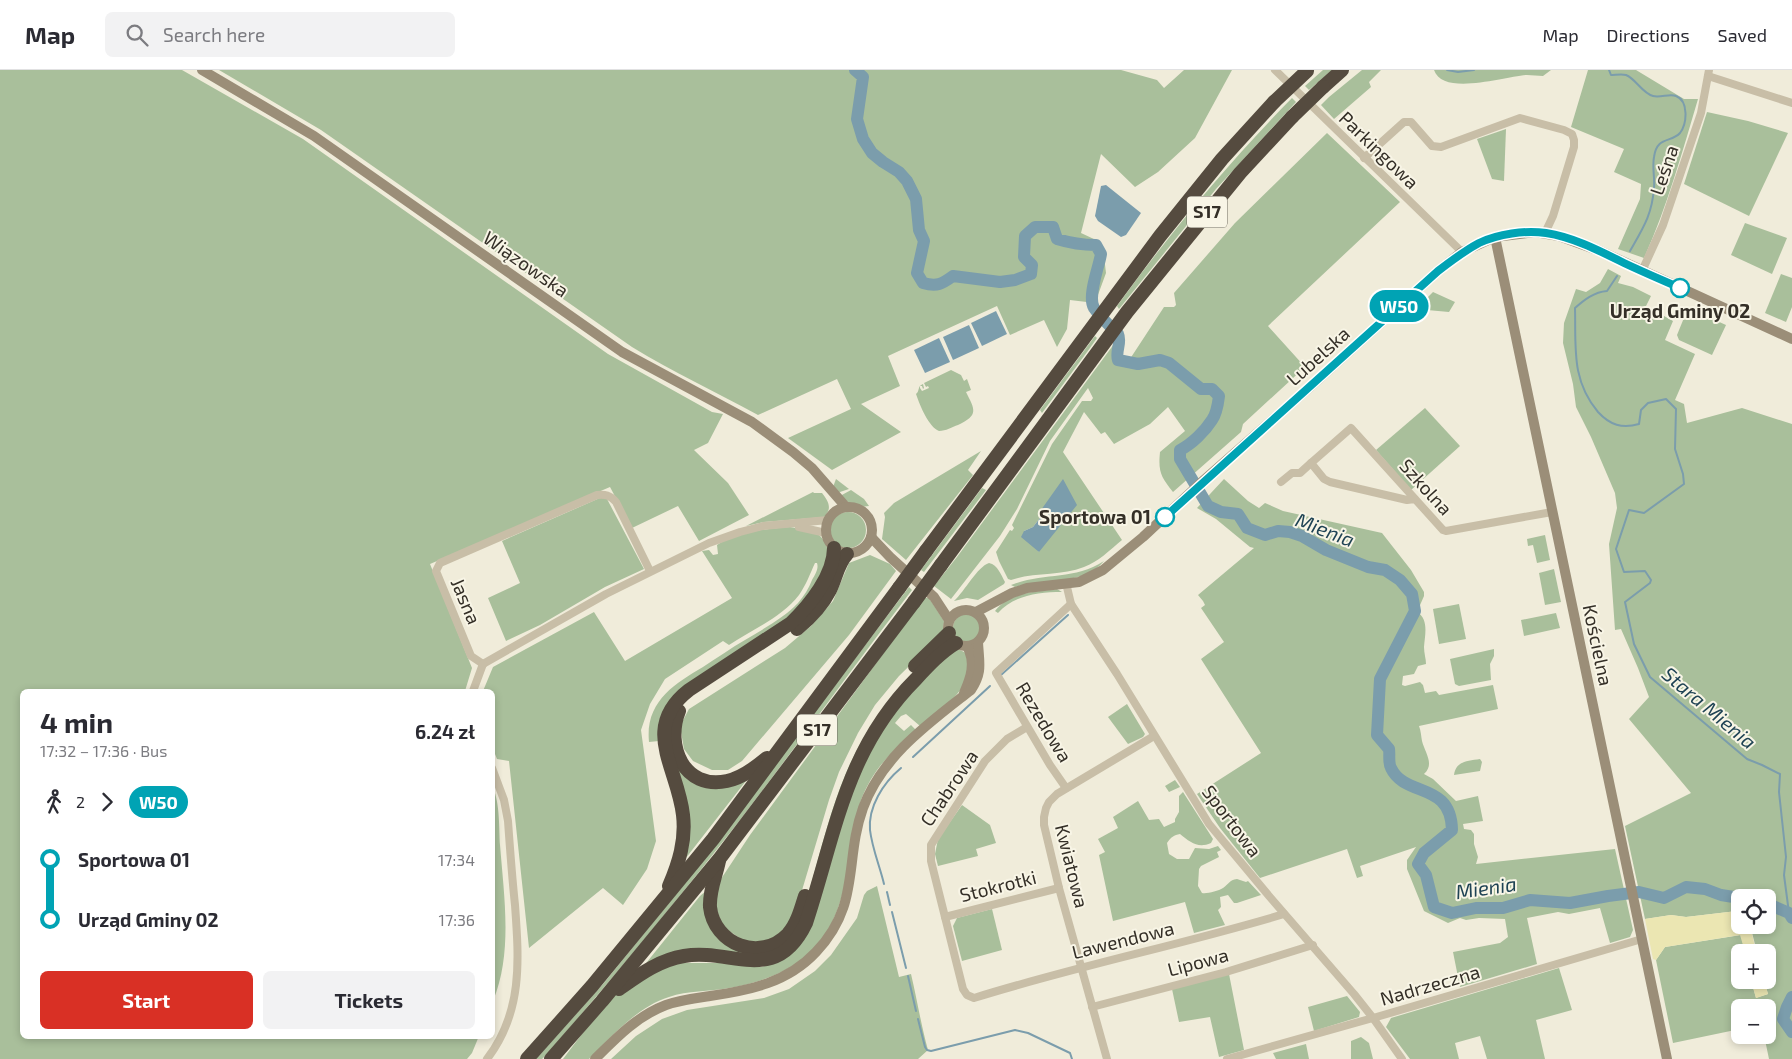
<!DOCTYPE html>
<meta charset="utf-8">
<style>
:root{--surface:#fff;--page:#f2f2f3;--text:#2b2b33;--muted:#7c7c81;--line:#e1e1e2;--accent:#d93025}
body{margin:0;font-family:"Exo 2",sans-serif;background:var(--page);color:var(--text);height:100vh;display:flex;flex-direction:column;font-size:19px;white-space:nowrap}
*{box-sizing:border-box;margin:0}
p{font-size:16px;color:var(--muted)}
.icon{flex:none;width:28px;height:28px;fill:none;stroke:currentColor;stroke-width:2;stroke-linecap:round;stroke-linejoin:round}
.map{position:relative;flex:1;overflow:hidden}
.details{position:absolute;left:20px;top:619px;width:475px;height:350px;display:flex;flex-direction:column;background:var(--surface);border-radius:8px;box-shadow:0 2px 8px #0003}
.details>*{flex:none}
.badge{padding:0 10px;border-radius:16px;font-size:18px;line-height:32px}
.fabs{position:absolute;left:1731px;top:819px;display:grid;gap:10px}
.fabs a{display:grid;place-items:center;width:45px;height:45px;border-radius:8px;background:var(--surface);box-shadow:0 2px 8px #0003;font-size:25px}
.map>.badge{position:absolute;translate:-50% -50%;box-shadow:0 0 0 2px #fff}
.legs{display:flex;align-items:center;gap:8px;height:55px;padding:0 20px;font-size:16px}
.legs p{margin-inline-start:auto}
.overview{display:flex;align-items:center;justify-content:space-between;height:85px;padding:0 20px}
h1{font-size:28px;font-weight:700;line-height:38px}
.primary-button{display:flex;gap:10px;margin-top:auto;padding:10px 20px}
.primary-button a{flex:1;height:58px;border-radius:8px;background:var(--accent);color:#fff;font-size:20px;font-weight:700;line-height:58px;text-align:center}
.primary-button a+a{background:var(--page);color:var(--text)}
ul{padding:0 20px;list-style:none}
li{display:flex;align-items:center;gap:18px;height:60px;font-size:19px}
li i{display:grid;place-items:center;width:8px;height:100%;margin:0 6px;background:currentColor}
li i::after{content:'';width:12px;height:12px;margin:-6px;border:4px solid;border-radius:50%;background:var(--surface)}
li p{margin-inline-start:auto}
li:first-child i{background:linear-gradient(#0000 50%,currentColor 0)}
li:last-child i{background:linear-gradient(currentColor 50%,#0000 0)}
header{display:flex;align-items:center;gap:30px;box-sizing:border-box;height:70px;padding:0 25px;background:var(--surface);border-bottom:1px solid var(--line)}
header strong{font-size:24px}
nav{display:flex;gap:28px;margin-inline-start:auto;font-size:18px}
.search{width:350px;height:45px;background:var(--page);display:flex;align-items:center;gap:12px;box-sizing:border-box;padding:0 18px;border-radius:8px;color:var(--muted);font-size:19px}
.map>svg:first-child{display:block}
</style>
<header>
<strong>Map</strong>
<div class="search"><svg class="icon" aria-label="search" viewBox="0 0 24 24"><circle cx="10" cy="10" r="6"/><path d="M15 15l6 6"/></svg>Search here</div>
<nav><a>Map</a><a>Directions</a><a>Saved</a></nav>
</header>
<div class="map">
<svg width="1792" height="989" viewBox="0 0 1792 989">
<rect width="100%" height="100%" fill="#f0ecda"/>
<g fill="#a9bf9b" fill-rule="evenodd">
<path d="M0,0h182l121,69 305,215 104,58 11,2 -15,29 -14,7 34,33 21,32 -50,26 -21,-35 -46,22 -22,-41 -180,77 42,104 -7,23h-443v345h457l-7,17 -5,6h-467z"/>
<path d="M219,0h902l36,10 7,8 20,-18h48l-37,68 -37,34 -23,15 -34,-33 -20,79 15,7 7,8 3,25 -11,30 -25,-3 -3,29 -10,18 -13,-27 -34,15 -13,-29 -109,50 12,30 -39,18 40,28 -69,38 -44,-32 63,-29 -14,-30 -79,36c-42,-23 -85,-43 -126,-68l-311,-217z"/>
<path d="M1323,0h9l-23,20 -4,-4z"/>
<path d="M1362,0h19l-12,12 2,5 -37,32 -13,-14 8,-8z"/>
<path d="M1434,0h117l-8,6c-5,0 -11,-1 -16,-1 -21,1 -84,22 -93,-5z"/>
<path d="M1588,0h48l48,29h14c-16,54 -31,108 -54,159l-26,-9 22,-50 1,-15 -27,-12 10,-23 -53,-22z"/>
<path d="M1292,28l4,4 -80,87 -97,120 -2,-3 6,-8c52,-71 108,-138 169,-200z"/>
<path d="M1707,42l41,9 40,12 -39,83 -65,-32z"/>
<path d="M1506,59l-2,52 -12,-2 -15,-40z"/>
<path d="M1327,63l73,69 -132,124 37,41 -62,57 -2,8 -68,60c-12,-15 -15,-20 -13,-40l25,-21 -17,-24 -18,17 -36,20 -9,-12 -4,2 -17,-22 -21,40 59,88c-12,10 -24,22 -38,27 -23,9 -50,5 -73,13l-3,-1 -9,-18 -3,-9 14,-22 2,1 2,-3 -2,-3 40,-81 30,-43h9l2,-3 -5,-10 -38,53 -33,68 -17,27 -49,63 -17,-13 23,-29 157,-213 -1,17 1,3 12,1 38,-58h10l2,-2 -2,-12 61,-70zM1043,444l-4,38 -15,-21 9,-4z"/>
<path d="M1745,153l42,15 -15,36 -41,-19z"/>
<path d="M1608,199l13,7 -3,7 15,4 18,9 -5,10 27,15 -8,19 30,14 -20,46 9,4 3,19 55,-15 50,16v635h-23l-5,-24h4v-27h-28v21l-67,14 -17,-83 9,-13 76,-12 4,17h-5v28h11l5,18 12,-4 -4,-14h4v-28h-11l-7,-27h18v-27h-28v15l-3,-2 -51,6 -15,-2 -26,4 -20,-93 66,-33 -62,-74 20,-22 -11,-29 -17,-39 -6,1 -6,-86 8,-36 -2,-15 -24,-56 -15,-30 -3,-23 -10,-41 1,-20 12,-34 10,3 14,-9z"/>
<path d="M1781,204l11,4v29l-6,15 -21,-9z"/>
<path d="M1433,222l22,10 -6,10 -22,-2 -5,-7z"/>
<path d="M1688,238l38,17 -14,30 -33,-15 -2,-5z"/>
<path d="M1095,266l2,2 -7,10 -48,65 -2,-3z"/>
<path d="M951,300l10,5 3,6 3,-2 4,11 -5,2c9,18 13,23 -8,33 -6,2 -12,6 -19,6 -10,-4 -19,-25 -23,-37 4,-3 1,-8 7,-10l1,4 -1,1 -1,-3h-2v2l2,3 7,-3 -1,-2 -2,1 -2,-4z"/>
<path d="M1425,338l35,38 -49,44 -35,-40z"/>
<path d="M981,381l-13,19 5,5 -67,85 -24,-21 3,-22 -1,-4 10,-10z"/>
<path d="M836,409l13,10 -12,4 -4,-6z"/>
<path d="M1224,409l24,22 11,7 6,-5 18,8 99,22 29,37 13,22v4l-7,16c12,7 8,23 7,35 0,6 2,12 2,17l-8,2 -4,8 -11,2 -1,9 3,1 15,-4 3,3 2,8 11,-2 3,4 54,-10 5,24 -79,17c2,5 2,10 3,15 3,12 13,23 2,33l9,5 23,22 22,-5 5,25 -20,3 1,5 7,1 3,4v10l4,13 -2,7 139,-15 18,81 -3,7 -20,6 -10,-35 -31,6 -11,-2 -31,6 10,46 -77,23 -7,-35 47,-9 8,-6 -3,-18 -26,-1 -13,2 -6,-2 -12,5 -24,-12 -17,-42v-9l9,-13 -56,19 3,10 -6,2 -10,-29 -87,29 -40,-50 -23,-34 64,-41 -60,-94 23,-17 -23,-34 4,-3 -2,-4 -5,-6 56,-47 -4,-1 -34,-28 -19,-11z"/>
<path d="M982,418l4,2 -62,82 -3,-2z"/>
<path d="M851,420l13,9 5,7c-10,2 -22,-3 -29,-10z"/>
<path d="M813,422l1,1h8c6,8 11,15 2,24l-60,5 -18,4z"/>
<path d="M602,427l5,2 37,70 -39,18 -65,38 -34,16 -18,-43 32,-15 -18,-42z"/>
<circle cx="848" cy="460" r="18"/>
<path d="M790,457c23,4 30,2 39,24l-10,29 -26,35 -109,73 -25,53 -10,1c-4,-40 25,-58 54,-75 14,-9 28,-19 42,-27 18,-11 39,-22 53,-37 6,-7 11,-15 14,-23 3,-5 7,-11 5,-17h-2c-5,11 -9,22 -16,32 -17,22 -47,35 -70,50l-6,-4 -58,38 -15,25 -9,26 15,111 -9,28 -24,36 -20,-17 -74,60 -20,-187 -12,-2 -4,-10 -1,-58h-9l10,-24 101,-55 31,49 107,-63 -30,-47 7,-1 4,5 5,-1 -1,-9c20,-14 50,-16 73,-18z"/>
<path d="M1545,465l5,25 -13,3 -4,-18 -5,1 -1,-7z"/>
<path d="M870,485l20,9 6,7 -47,64 -107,126 -14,9h-16l-19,-9 -9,-12 -4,-23 9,-17 96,-61 26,-22 22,-25 16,-38z"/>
<path d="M1104,491c-20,25 -62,17 -89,26l-4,-2c32,-13 62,-4 93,-24z"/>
<path d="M989,493c9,2 12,12 16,19l-1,2 -26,16 -11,-2 -13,3c11,-10 23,-34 35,-38z"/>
<path d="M1554,499l7,33 -16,3 -6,-32z"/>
<path d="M909,517l3,3c-58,76 -114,154 -172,230 -62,80 -127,158 -193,234l-5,5h-6l67,-75 95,-117z"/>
<path d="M1057,519l5,3c-23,0 -48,3 -64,21l-3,-2c14,-19 40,-19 62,-22z"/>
<path d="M924,528h5l15,23 -1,12 -44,43 -24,29 -17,28 -19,39 -10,28 -32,107 -12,23 -16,11 -22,2 -25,-17 -7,-23 4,-21 31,-47z"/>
<path d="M1459,534l7,35 -27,5 -6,-35z"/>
<path d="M1556,543l4,15 -36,8 -3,-16z"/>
<circle cx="967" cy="558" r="14"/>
<path d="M948,571l1,2c-48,39 -84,86 -106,144 -10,29 -18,58 -26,87 -7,23 -10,53 -29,69 -29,23 -59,8 -91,8 -19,0 -38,6 -54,16l57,-71 7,-6c0,8 -3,18 0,27 9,33 52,47 79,24 8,-7 12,-16 16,-26 15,-47 25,-97 44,-142 23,-53 58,-96 102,-132z"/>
<path d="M958,579l10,5c1,5 3,11 2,16 -6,25 -31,41 -50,56l-14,-12 -5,2 -6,7 9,8 7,-6 5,5c-24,21 -43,39 -55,70 -3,10 -4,21 -6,30 -8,41 -11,88 -42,120 -22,22 -54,33 -84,38 -20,4 -41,2 -60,9 -32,10 -57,39 -80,62h-26l41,-54 21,-19 51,-23h44l42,4 16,-6 63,-141 30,-76 54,-71z"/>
<path d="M1494,579v7l-4,8 1,16 -32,6 -4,-2 -5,-25z"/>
<path d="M1127,634l18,30 -2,3 -15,7 -20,-27z"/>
<path d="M669,663l22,46 58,-2 -67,86z"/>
<path d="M1480,689l2,3 -2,9 -26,4c2,-14 13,-14 26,-16z"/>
<path d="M1175,710l5,7 -11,5 -4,-6z"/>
<path d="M493,718c7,15 6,41 7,57 4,51 13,108 -7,156z"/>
<path d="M1183,722l30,47 -2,4c-13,6 -21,-1 -31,-9 -6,1 -9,3 -13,9l2,11 8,5h12l6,-11 14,1 9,-3 3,4 -4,2 2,5 -18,9 -2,3 -1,17 4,7c5,1 16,-2 21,-5 6,-4 6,-8 14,-9l9,3 2,-1 13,14 -24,8h-3l-6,-8 -8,2 1,10 -3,3 7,15 -31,8 -9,-31 -72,19 -14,-66 6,-3 -7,-13 20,-11 -5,-11 25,-16 11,19 10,-1 5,8 11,-5v-3l4,-7v-16z"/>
<path d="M962,735l28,20 6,18 -20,6 2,7 -40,10 -3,-12 3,-15z"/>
<path d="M877,816l22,91 12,-3c6,25 10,51 17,76l-10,9h-307l25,-23 26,-17 25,-9 77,-12 25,-9 26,-18 16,-16 26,-37 7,-23 3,-4z"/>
<path d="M992,839l10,41 -40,11 -9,-35 4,-8z"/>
<path d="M1559,898l13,42 -36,10 9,39h-58l-7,-23 -25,7 4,16h-49l-24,-32 5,-9z"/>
<path d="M1229,904l15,76 -25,7 -9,-40 -31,5 -7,-33z"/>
<path d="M1347,926l13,16 -1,5 -45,14 -6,-24z"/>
<path d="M1361,967l8,6 4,16h-22v-18z"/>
<path d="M1306,974l3,15h-33l-3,-6z"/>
</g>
<g fill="#ebe6b2">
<path d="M1737,841l3,2v12h10l6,27h-11l-5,-17 -75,12 -9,13 -3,-1 -8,-40 26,-4 15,2z"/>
<path d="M1751,910h13l4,14 -12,4z"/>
</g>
<g fill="#7b9dac">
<path d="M1106,115l35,28 -15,22 -5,2 -23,-16 -3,-5 6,-30z"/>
<path d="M996,241l11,23 -25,12 -11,-23z"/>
<path d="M969,255l10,23 -26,12 -10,-23z"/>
<path d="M939,268l11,24 -25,11 -11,-23z"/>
<path d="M1063,409l14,26 -38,47 -18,-15 3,-6 9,-4 10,-13 -2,-4z"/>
</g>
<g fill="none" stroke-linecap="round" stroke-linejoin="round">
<g stroke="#7b9dac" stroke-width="2">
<path d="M1447,0l11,2 16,-2"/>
<path d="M1609,0l2,5c4,0 11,-1 15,0 10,4 16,18 27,21 8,2 17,-3 23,0 13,5 11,28 4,37 -9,10 -23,3 -26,24 -2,10 1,21 0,31 -2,27 -11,40 -24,63"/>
<path d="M1617,206l-10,15c-13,1 -23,9 -32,17 1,39 -4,72 23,104 12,13 24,17 41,12l2,-14 7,-7 18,-4 10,10 -1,40 8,25 1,10 -40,29 -15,-3 -13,39 8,23 21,-1 6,9 -1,3 -25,19 9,42 16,33 97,82 15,6 18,9 -1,18 7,65 -2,18 5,38"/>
<path d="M1001,605l67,-60"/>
<path d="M913,687l77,-71"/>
<path d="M884,814c-4,-17 -12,-36 -14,-54 -2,-23 13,-47 31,-62"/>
<path d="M887,822l3,13"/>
<path d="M892,842l14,56"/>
<path d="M908,906l8,35"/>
<path d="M918,949l7,28 2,3 4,1 84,-21 13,3 42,20 2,6"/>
</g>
<g stroke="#7b9dac" stroke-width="12">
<path d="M855,0l8,7 -6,42 6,20 9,14 11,9 16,10 8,9 9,18 3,31 5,11 -7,32 6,10c14,4 19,1 30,-7l47,6 15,-2 16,-6 1,-9 -8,-8 1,-21 10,-9h18l4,12c13,4 25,6 39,6l5,9c-2,13 -14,42 -7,54 6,9 16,18 24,26 4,9 -3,17 0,26l20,4 22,-4 9,3 32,26h11l7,7c-1,8 -2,17 -7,24 -7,11 -20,24 -32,30v9l28,47 13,6 17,2 9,14 18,7 13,-4 12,1 12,4 24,14 42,17 17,3 15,10 12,14 3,17 -35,68 -3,56 12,14c1,5 -1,14 2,19 14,30 60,13 61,62l-28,23 -6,11 8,11 8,32 18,6 24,-5h27l27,-8 40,3 38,-7 31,-4 25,6 22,-11 19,2 16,6 19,3"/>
<path d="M1768,834l21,9 3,5"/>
<path d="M1792,927l-5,10 -4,12 9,13"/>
</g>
<g stroke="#c8bea7" stroke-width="8">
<path d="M1275,0l187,182"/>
<path d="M1708,6l84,27"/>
<path d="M1364,88l40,-36h7l21,24 9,1 79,-29 44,12 8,4 2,6v7l-21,69 -8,17"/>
<path d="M1642,201l21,-46 38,-112 8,-43"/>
<path d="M1281,412l11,-9h8l11,-10"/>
<path d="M1415,429l-8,1 -77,-18 -6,-3 -13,-16 40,-35 92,102 3,1 106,-19"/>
<path d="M799,457l27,6"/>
<path d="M1066,513l5,21 46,70 92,150 60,72 85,98 19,24 29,41"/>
<path d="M483,594l-12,-8 -35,-85 4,-8 157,-68c8,-1 13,0 19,7l34,69"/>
<path d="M483,594l123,-70 103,-51 31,-11 23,-6 65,-6"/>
<path d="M473,621l10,-27"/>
<path d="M1027,657l-20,12 -22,22 -54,84v16l32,128 4,6 7,3c102,-32 207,-53 310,-84"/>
<path d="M1066,718l-16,-23 -54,-92 75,-69"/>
<path d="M945,847l114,-29"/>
<path d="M1092,937l134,-35 87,-27"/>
<path d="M487,989c36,-47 32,-99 28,-154 -3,-28 -5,-56 -7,-84l-4,-21 -12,-32"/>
<path d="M1107,989l-48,-171 -15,-63v-8l2,-9 3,-6 8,-8 97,-58"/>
<path d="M1227,989l146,-41 269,-79"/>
</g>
<g stroke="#9b8e78" stroke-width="10">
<path d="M202,0l112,66 308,216 130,70 41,30 19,16 34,39"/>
<path d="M1495,167l172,822"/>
<circle cx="849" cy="460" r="23"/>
<path d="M871,467l19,20 44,40 15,23"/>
<circle cx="966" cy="558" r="18"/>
<path d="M976,542l36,-19 15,-5 52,-6 24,-12 40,-33 61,-57 107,-94 127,-115 24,-19 33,-15 40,-5 24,4 41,15 192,88"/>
<path d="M964,623c7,-16 12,-30 3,-47"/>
<path d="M595,989c21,-21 42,-43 71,-54 14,-5 30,-7 44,-9 40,-6 77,-13 106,-44 45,-47 28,-91 47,-144 19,-52 66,-85 108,-118 12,-18 8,-27 7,-48"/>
</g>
<g stroke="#554b3f" stroke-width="14">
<path d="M1323,17l19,-17"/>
<path d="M926,481l234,-315 62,-77 52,-57"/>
<path d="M941,495l186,-253 113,-139 52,-56"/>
<path d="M797,559c13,-11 25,-23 33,-39 6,-12 8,-27 17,-36"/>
<path d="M915,596l34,-33"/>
<path d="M679,641c-14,35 5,79 48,70 15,-3 28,-13 40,-23"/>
<path d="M719,791c-3,15 -10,30 -9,46 4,37 50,56 78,27 9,-10 13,-25 17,-38"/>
<path d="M669,816c10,-23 17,-46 14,-71 -5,-47 -43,-87 6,-125l102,-67c19,-18 43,-48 43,-75"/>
<path d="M619,919c20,-14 40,-29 65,-33 48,-8 92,30 122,-33 30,-91 39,-173 110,-244 12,-13 25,-27 40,-36"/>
<path d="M527,989l65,-73 121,-147 186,-251"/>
<path d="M551,989l51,-58 118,-143 194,-256"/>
</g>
<g stroke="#554b3f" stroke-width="14">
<path d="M1274,32l33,-31"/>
<path d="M1292,47l31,-30"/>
<path d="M899,518l27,-37"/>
<path d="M914,532l27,-37"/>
</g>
</g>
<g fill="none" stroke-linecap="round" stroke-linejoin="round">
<defs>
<path id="line-1" d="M1165,447l273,-246c13,-10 26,-20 41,-28 19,-9 46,-13 67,-10 27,4 54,18 78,30 19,9 38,17 56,25"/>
</defs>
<use href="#line-1" stroke="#fff" stroke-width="11"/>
<use href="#line-1" stroke="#00a3b4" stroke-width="8"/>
</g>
<g fill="#fff" stroke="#00a3b4" stroke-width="2.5">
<circle cx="1680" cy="218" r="9"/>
<circle cx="1165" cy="447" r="9"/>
</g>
<g text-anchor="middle" stroke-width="4" stroke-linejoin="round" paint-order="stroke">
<g fill="#f8f5e6" stroke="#6f6a60" stroke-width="1">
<rect x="1187" y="126.5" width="40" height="31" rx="4"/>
<rect x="797" y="644.5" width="40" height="31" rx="4"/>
</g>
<g font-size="18" font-weight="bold" fill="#342f27">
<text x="1207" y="148">S17</text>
<text x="817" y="666">S17</text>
</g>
<g font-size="19" fill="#342f27" stroke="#f8f5e6">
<text transform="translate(1379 80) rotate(44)" y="7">Parkingowa</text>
<text transform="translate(1664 100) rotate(-71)" y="7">Leśna</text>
<text transform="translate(526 194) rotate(35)" y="7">Wiązowska</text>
<text transform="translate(1318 286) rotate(-42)" y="7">Lubelska</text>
<text transform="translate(1426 417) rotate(48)" y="7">Szkolna</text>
<text transform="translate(466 531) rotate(67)" y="7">Jasna</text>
<text transform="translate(1598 575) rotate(78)" y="7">Kościelna</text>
<text transform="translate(1044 652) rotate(59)" y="7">Rezedowa</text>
<text transform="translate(949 718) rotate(-56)" y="7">Chabrowa</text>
<text transform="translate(1232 751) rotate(53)" y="7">Sportowa</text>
<text transform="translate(1072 796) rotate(76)" y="7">Kwiatowa</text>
<text transform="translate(998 816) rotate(-14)" y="7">Stokrotki</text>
<text transform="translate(1123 870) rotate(-14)" y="7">Lawendowa</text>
<text transform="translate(1198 892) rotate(-15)" y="7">Lipowa</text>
<text transform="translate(1430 915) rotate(-16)" y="7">Nadrzeczna</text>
</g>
<g font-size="19" font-weight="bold" fill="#342f27" stroke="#f8f5e6">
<text x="1680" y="248">Urząd Gminy 02</text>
<text x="1151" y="454" text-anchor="end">Sportowa 01</text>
</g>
<g font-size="20" font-style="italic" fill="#1f4354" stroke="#f8f5e6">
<text transform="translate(1325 460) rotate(21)" y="7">Mienia</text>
<text transform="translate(1709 638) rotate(40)" y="7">Stara Mienia</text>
<text transform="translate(1486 818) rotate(-8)" y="7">Mienia</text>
</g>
</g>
</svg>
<div class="fabs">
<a><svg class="icon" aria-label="locate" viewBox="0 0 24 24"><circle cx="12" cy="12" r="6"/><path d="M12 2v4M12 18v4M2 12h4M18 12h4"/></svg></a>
<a>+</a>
<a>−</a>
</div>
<b class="badge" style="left:1399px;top:236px;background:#00a3b4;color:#fff">W50</b>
<section class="details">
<div class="overview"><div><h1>4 min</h1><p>17:32 – 17:36 · Bus</p></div><b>6.24 zł</b></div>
<div class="legs"><svg class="icon" aria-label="walk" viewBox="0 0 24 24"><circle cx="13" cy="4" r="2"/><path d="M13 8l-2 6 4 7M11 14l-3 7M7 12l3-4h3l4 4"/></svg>2<svg class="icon" aria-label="forward" viewBox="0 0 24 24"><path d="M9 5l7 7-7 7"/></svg><b class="badge" style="background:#00a3b4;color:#fff">W50</b></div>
<ul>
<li><i style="color:#00a3b4"></i><b>Sportowa 01</b><p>17:34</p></li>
<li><i style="color:#00a3b4"></i><b>Urząd Gminy 02</b><p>17:36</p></li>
</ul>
<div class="primary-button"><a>Start</a><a>Tickets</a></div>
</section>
</div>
